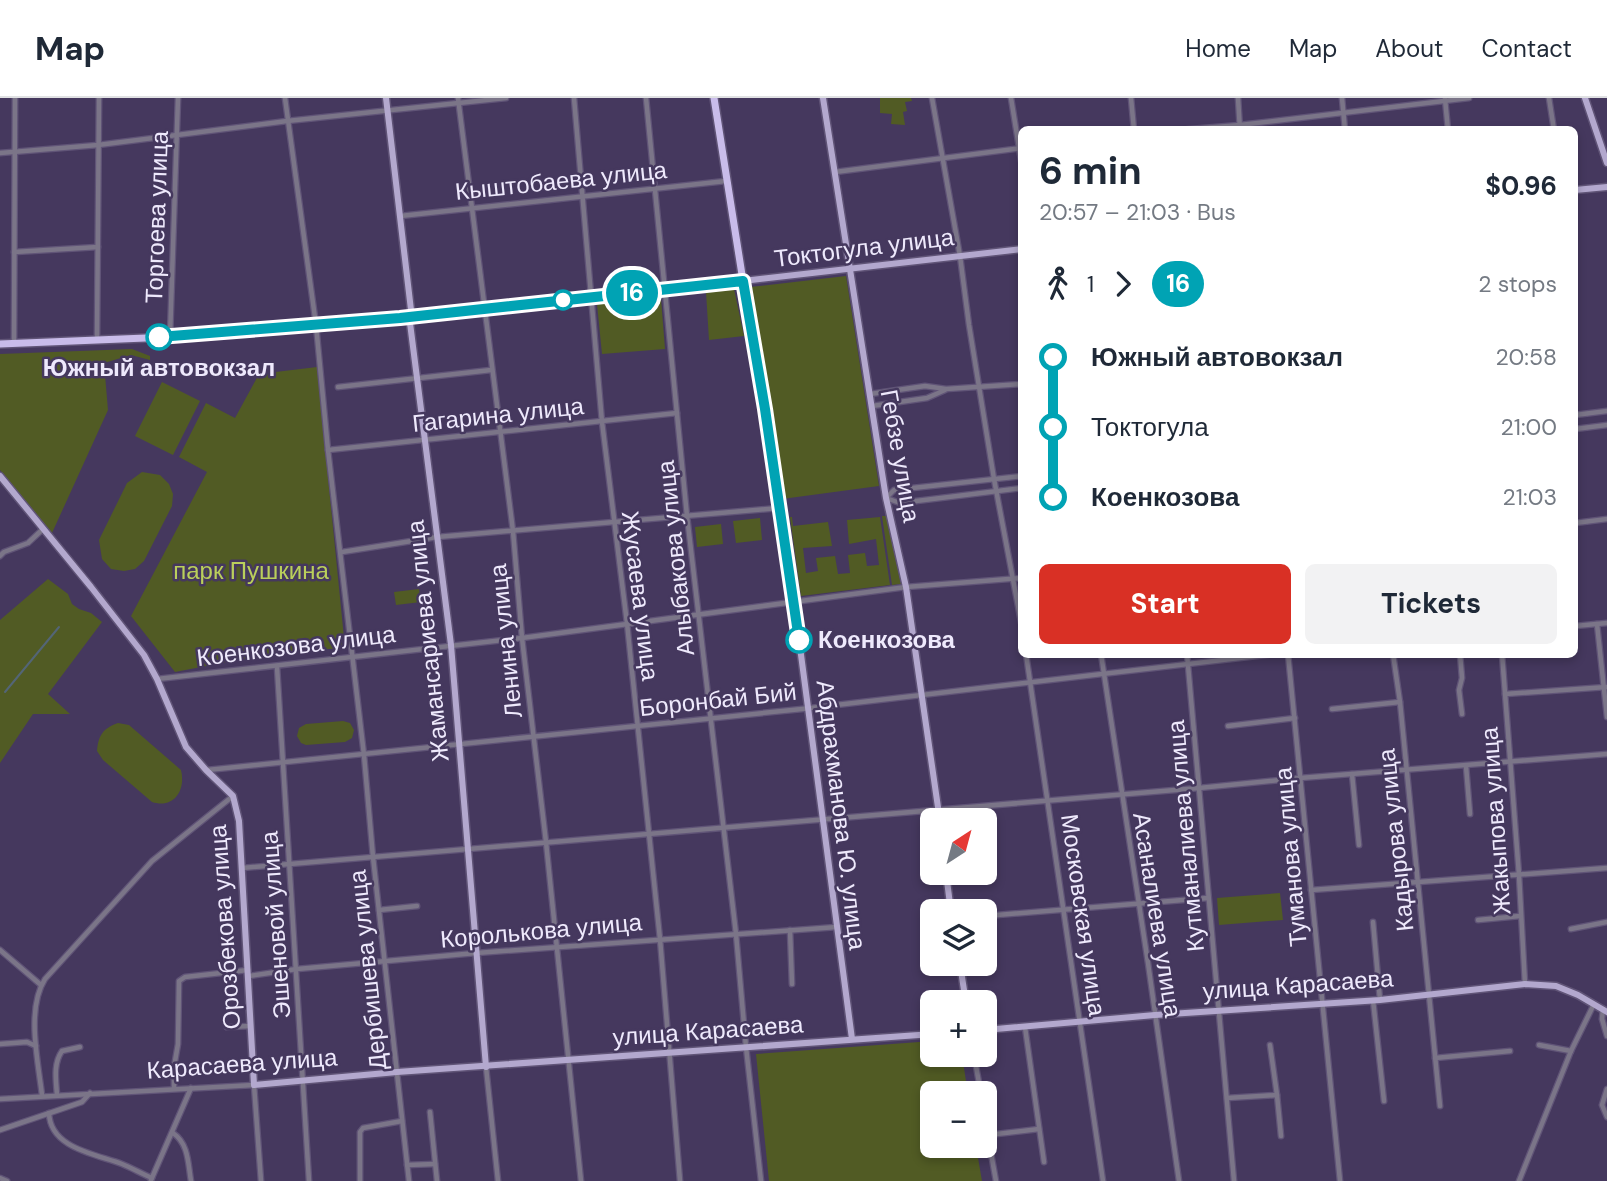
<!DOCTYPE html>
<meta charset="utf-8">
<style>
:root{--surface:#fff;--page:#f2f2f3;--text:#1f2937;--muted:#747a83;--line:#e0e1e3;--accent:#d93025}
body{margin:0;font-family:"DM Sans",sans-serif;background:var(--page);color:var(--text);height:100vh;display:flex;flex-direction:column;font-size:26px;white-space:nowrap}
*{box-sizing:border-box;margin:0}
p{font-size:23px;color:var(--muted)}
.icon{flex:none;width:38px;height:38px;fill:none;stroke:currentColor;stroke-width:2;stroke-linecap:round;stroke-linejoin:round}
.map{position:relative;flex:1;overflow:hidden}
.sheet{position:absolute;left:1018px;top:28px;width:560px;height:532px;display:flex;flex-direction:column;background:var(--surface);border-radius:10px;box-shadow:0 4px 10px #0003}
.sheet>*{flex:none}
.badge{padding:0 14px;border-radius:23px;font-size:24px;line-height:46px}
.needle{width:46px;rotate:36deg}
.fabs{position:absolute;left:920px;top:710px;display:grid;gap:14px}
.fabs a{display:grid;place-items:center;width:77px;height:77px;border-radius:10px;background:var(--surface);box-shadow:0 4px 10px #0003;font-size:35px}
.map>.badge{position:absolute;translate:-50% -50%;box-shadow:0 0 0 4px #fff}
.legs{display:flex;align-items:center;gap:10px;height:77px;padding:0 21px;font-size:23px}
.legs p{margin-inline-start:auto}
.headline{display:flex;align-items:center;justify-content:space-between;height:119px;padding:0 21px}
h1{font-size:38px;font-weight:700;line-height:52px}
.cta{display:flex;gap:14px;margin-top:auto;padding:14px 21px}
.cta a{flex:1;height:80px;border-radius:10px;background:var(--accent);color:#fff;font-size:28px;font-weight:700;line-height:80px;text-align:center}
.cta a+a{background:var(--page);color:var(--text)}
ul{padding:0 21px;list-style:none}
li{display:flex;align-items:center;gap:24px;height:70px;font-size:26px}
li i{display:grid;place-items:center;width:10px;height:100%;margin:0 9px;background:currentColor}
li i::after{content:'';width:18px;height:18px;margin:-9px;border:5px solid;border-radius:50%;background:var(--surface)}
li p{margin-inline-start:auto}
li:first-child i{background:linear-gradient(#0000 50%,currentColor 0)}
li:last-child i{background:linear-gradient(currentColor 50%,#0000 0)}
header{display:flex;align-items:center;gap:42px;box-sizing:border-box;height:98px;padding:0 35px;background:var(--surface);border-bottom:2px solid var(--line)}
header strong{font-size:33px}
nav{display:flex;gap:38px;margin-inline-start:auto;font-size:24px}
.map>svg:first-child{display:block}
</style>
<header>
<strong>Map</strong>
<nav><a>Home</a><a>Map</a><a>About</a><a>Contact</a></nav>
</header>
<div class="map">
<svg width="1607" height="1083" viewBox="0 0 1607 1083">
<rect width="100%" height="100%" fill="#45385e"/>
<g fill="#515b24">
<path d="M880,0h31l1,3 -7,1 2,9 -4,1 2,13 -14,-1 1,-10 -12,-1z"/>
<path d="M846,178l33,210 -97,13 -32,-212z"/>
<path d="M734,191l10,47 -35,4 -3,-48z"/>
<path d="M661,201l4,50 -63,5 -5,-50z"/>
<path d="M132,251l18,7v4l-19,-5 -27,8 4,47 -56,123 -52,-63v-116z"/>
<path d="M317,269l28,281 -65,4 -105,20 -44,-56 76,-144 -28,-15 27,-54 29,15 24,-44z"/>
<path d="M162,284l38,19 -27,54 -38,-19z"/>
<path d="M142,374l18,3 9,9 4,10 -1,12 -28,55 -9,8 -11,2 -13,-2 -9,-10 -3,-19 28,-57z"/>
<path d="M882,418h4l15,68 -9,1z"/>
<path d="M788,419l11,79h-2l-12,-78z"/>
<path d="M790,419h2l1,9 35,-4 4,24 -29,2 3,25 12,-2 -2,-13 19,-2 3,18 12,-1 -2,-18 17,-2 2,13 12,-1 -3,-26 -27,5 -2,-24 33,-3 10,68 -89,11z"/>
<path d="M760,420l2,22 -26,3 -3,-22z"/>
<path d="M721,426l2,20 -26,3 -2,-20z"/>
<path d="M48,481l20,15 4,10 7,5 12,4 11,9 -54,72 22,20h-37l-33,49v-143z"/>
<path d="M419,491l2,13 -25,3 -2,-13z"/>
<path d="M343,623l7,2 4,7 -2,8 -7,4 -39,3 -5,-2 -4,-7 2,-8 7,-4z"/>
<path d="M118,625l11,2 52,45c5,20 -7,39 -29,32l-49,-42 -6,-9c1,-15 6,-23 21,-28z"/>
<path d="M1280,795l3,27 -64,5 -2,-27z"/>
<path d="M933,943v14h29l6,39h-35v52h43l6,35h-213l-13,-127z"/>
</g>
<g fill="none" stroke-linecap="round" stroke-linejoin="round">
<path stroke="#536576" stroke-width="2" d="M5,594l54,-65"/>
<defs>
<g id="minor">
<path d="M285,0l31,227 12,125 36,305 9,102 36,324"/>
<path d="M458,0l55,433 9,107 24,204 35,339"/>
<path d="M574,0l28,324 25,201 33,316 20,242"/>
<path d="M646,0l41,418 49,418 10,113 15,134"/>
<path d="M932,0l28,158 9,69 25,154 28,148"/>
<path d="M1011,0l11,68"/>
<path d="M1131,0l3,32"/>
<path d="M1238,0l2,32"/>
<path d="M1342,0l3,32"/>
<path d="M1549,0l5,32"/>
<path d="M1445,1l3,31"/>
<path d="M1179,32l61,-5 229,-27"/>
<path d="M0,55l98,-8 189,-24 219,-23"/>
<path d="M835,74l187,-24"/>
<path d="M400,118l326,-35"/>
<path d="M14,154l84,-5"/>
<path d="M170,239l8,-239"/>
<path d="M97,240l2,-240"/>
<path d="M14,245l1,-245"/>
<path d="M338,289l153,-17"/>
<path d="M870,296l55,-8 21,3 76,-5"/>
<path d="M872,308l55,-8 18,-8"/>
<path d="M1575,317l32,-4"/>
<path d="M1575,331l32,-4"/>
<path d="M328,352l349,-37"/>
<path d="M1022,378l-128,14 -8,8 14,5 122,-15"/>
<path d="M1575,425l32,-4"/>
<path d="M342,454l95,-15 342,-29"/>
<path d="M0,458l4,-4 24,-9 15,-14"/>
<path d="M1597,526l10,93"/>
<path d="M1575,528l32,-3"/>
<path d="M1026,556l77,527"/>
<path d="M1101,556l47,309 31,218"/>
<path d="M1187,556l47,527"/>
<path d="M1288,556l52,527"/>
<path d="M1393,556l7,48 40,404"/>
<path d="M1460,556l2,24 -3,12 3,24"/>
<path d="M1502,556l17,221 6,109"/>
<path d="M277,569l32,514"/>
<path d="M157,581l365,-41 384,-51 116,-9"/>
<path d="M1505,596l102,-7"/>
<path d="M1332,611l68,-7"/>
<path d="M1228,628l67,-8"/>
<path d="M1466,668l4,48"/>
<path d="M207,672l595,-61 472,-55"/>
<path d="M1352,676l7,71"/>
<path d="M242,770l957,-80 101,-10 307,-24"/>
<path d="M1311,792l296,-22"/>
<path d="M379,812l38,-4"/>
<path d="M985,818l223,-18"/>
<path d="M1478,822l42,-4"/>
<path d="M1373,824l7,78"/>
<path d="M1571,831l36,-7"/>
<path d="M790,832l2,54"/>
<path d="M0,852l41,35"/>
<path d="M249,878l48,-7 179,-16 361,-26"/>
<path d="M1373,902l11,101"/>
<path d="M1603,911l-1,10 5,17"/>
<path d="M227,929l24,-1"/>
<path d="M1025,929l19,135"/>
<path d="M0,946l27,-2 9,4"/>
<path d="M1270,947l7,50"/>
<path d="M1539,947l32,6"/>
<path d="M974,957l7,39"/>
<path d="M1435,960l75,-7"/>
<path d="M486,969l12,114"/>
<path d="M174,990v-21l4,-23 1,-63 6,-4 63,-7"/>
<path d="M1607,991l-5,16 5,12"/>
<path d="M42,997c-4,-34 -16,-86 3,-116l107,-118 81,-65"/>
<path d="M57,997c-1,-15 -4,-31 5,-44l18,-4"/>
<path d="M1227,1000l50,-3 4,41"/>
<path d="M0,1001l254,-14 7,96"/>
<path d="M430,1014l7,69"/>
<path d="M49,1015c1,35 46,41 73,51 10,4 20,10 30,14"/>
<path d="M985,1022l11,61"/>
<path d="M0,1032l82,-28 8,-9"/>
<path d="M173,1035c16,11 15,31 18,48"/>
<path d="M988,1037l51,-6"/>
<path d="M407,1067l28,-1"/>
<path d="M0,1080l7,3"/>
<path d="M151,1082l40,-92"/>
<path d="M360,1083v-49l3,-4 39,-7"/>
<path d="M1519,1083l52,-130 23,-47"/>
</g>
<g id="major">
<path d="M386,0l25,212 -1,13 41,322 35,422"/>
<path d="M823,0l63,400 20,89 34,234"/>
<path d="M1585,0l22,65"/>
<path d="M1575,92l32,-3"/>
<path d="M0,378l91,111 53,68 13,24 29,68 20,23 27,26 6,25 15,264 143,-13 536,-38"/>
<path d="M946,775l5,39"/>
<path d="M960,866l6,39"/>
<path d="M985,932l170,-15 225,-15 145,-16 31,2 22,9 29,17"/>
<path d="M852,941l-58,-437 -51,-321 279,-32"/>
</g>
<path id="highway" d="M0,246l170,-7 137,-11 436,-45 -29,-183"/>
</defs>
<use href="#minor" stroke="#605477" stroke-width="7"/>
<use href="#major" stroke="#605477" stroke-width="9"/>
<use href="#highway" stroke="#605477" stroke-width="10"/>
<use href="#minor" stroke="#7b7588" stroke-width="4.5"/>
<use href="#major" stroke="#b3a8ce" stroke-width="6"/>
<use href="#highway" stroke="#c9bcea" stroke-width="7"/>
</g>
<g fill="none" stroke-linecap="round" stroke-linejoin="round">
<defs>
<path id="line-1" d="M159,239l241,-19 343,-37 22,128 34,231"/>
</defs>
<use href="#line-1" stroke="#fff" stroke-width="16"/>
<use href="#line-1" stroke="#00a3b4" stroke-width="10"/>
</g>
<g fill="#fff" stroke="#00a3b4" stroke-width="3.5">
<circle cx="563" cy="202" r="9"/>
<circle cx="159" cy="239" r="12"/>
<circle cx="799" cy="542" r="12"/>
</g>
<g text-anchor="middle" stroke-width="5" stroke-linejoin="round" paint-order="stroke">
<g font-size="24" fill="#eee9fc" stroke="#45385e">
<text transform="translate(561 83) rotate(-6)" y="8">Кыштобаева улица</text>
<text transform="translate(157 119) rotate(-88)" y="8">Торгоева улица</text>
<text transform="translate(864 150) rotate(-7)" y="8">Токтогула улица</text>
<text transform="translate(498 317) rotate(-6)" y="8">Гагарина улица</text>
<text transform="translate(900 358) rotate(80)" y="8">Гебзе улица</text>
<text transform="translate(676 460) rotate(-96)" y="8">Алыбакова улица</text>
<text transform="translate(640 498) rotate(83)" y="8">Жусаева улица</text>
<text transform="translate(428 543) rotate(-96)" y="8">Жамансариева улица</text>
<text transform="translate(506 543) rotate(-96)" y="8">Ленина улица</text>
<text transform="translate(296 548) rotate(-7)" y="8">Коенкозова улица</text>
<text transform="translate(718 602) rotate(-6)" y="8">Боронбай Бий</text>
<text transform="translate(841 717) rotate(83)" y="8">Абдрахманова Ю. улица</text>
<text transform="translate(1496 723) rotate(-94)" y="8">Жакыпова улица</text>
<text transform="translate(1186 738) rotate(-95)" y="8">Кутманалиева улица</text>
<text transform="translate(1396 742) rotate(-96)" y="8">Кадырова улица</text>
<text transform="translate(1291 759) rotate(-95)" y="8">Туманова улица</text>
<text transform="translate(1083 817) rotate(82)" y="8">Московская улица</text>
<text transform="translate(1157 817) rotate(81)" y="8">Асаналиева улица</text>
<text transform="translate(276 827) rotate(-94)" y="8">Эшеновой улица</text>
<text transform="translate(225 829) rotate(-94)" y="8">Орозбекова улица</text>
<text transform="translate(541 833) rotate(-5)" y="8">Королькова улица</text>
<text transform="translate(368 872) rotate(-96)" y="8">Дербишева улица</text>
<text transform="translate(1298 887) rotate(-4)" y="8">улица Карасаева</text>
<text transform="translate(708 933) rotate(-4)" y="8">улица Карасаева</text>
<text transform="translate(242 966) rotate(-4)" y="8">Карасаева улица</text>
</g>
<g font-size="24" font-weight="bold" fill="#eee9fc" stroke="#45385e">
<text x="159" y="278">Южный автовокзал</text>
<text x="818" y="550" text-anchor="start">Коенкозова</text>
</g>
<g font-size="24" fill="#bacf5b" stroke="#45385e">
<text x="251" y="481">парк Пушкина</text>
</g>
</g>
</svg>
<div class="fabs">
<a><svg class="needle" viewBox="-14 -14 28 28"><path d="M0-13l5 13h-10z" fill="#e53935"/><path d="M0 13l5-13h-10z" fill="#747a83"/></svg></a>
<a><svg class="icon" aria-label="layers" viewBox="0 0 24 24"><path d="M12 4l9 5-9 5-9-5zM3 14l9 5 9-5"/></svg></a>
<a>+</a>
<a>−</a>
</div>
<b class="badge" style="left:632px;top:195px;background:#00a3b4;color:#fff">16</b>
<section class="sheet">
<div class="headline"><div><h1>6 min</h1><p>20:57 – 21:03 · Bus</p></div><b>$0.96</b></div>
<div class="legs"><svg class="icon" aria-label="walk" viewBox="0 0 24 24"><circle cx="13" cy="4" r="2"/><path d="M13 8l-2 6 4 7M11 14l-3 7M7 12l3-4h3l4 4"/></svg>1<svg class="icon" aria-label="forward" viewBox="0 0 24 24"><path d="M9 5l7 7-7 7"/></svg><b class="badge" style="background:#00a3b4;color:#fff">16</b><p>2 stops</p></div>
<ul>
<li><i style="color:#00a3b4"></i><b>Южный автовокзал</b><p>20:58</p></li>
<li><i style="color:#00a3b4"></i><span>Токтогула</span><p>21:00</p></li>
<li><i style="color:#00a3b4"></i><b>Коенкозова</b><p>21:03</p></li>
</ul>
<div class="cta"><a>Start</a><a>Tickets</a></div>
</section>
</div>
